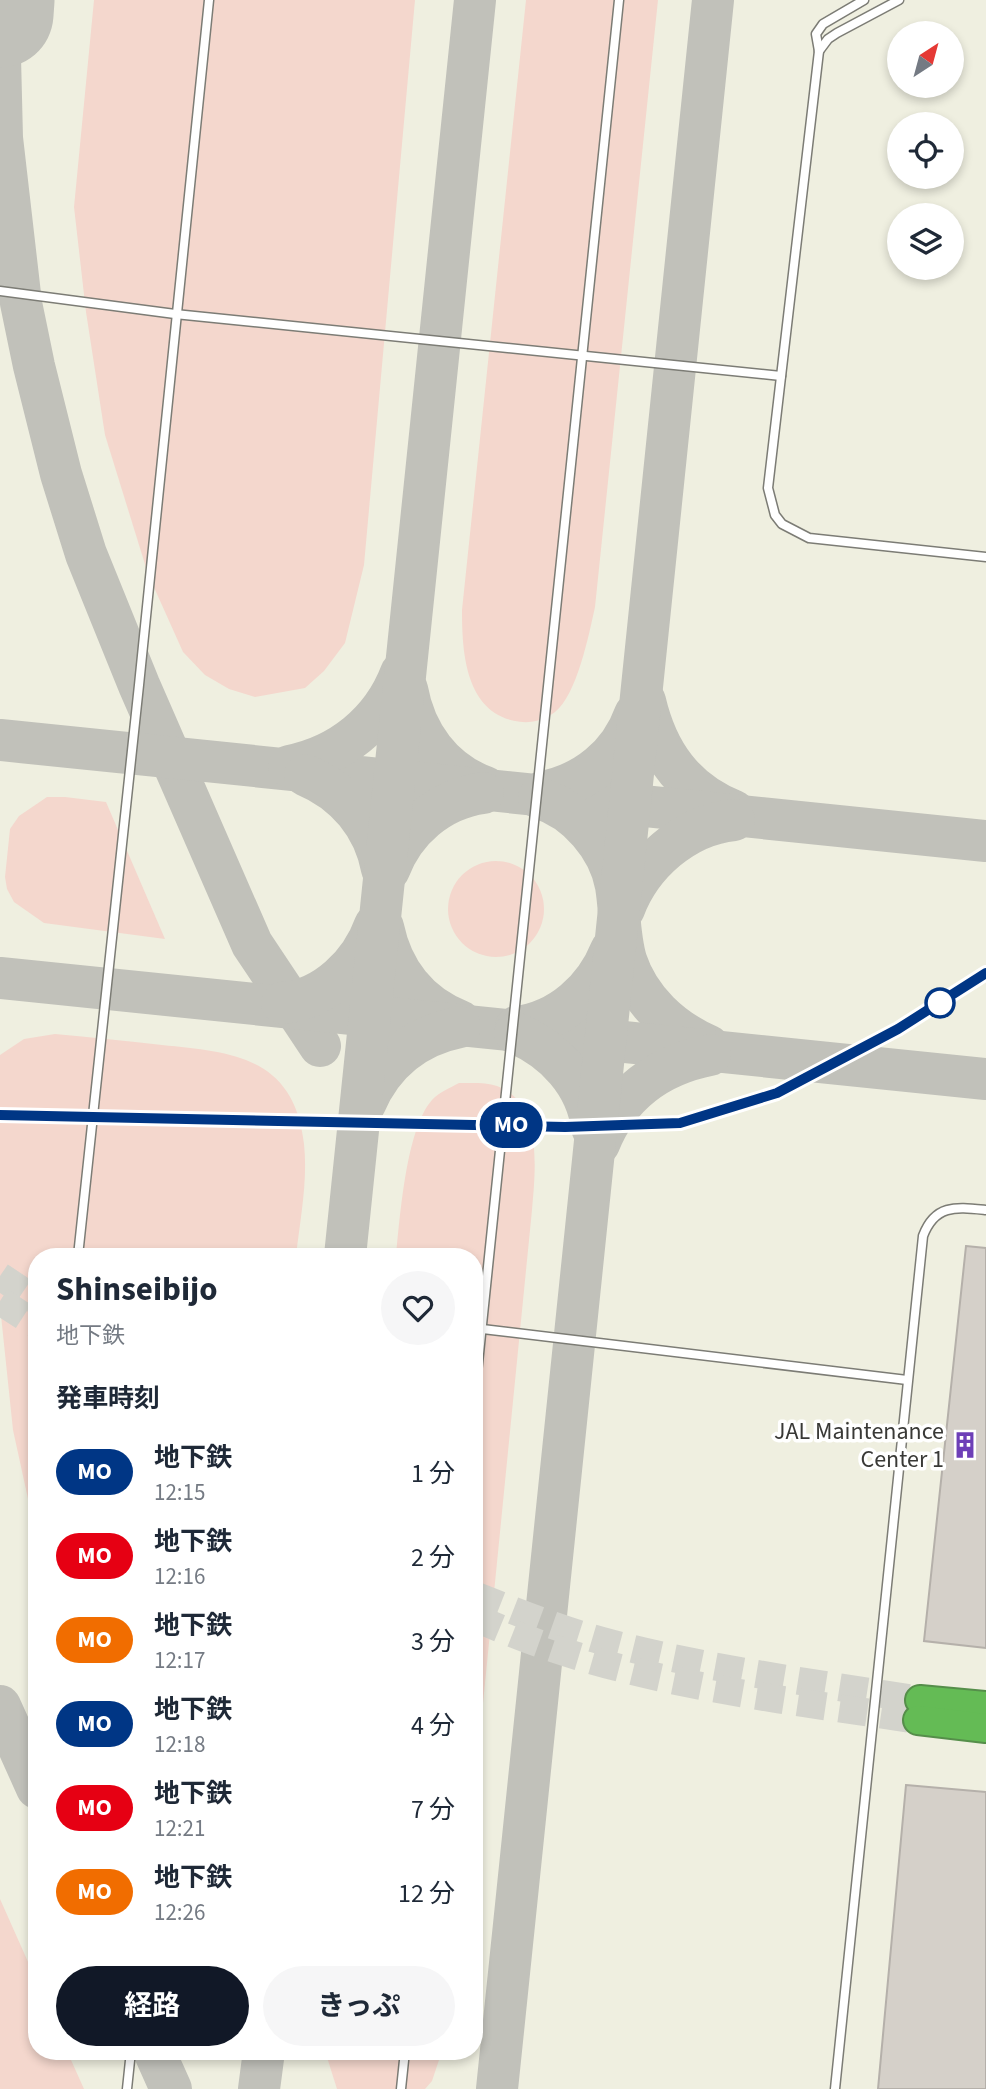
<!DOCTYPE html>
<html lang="ja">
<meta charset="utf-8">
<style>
:root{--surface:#fff;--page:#f6f6f7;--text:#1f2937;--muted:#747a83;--accent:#111827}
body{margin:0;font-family:"Source Sans 3","Noto Sans JP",sans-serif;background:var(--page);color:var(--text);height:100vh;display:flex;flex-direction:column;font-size:26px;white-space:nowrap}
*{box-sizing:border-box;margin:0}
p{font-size:23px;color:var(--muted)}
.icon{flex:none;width:38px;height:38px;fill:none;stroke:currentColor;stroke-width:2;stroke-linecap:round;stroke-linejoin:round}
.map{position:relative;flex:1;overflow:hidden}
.panel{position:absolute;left:28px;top:1248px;width:455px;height:812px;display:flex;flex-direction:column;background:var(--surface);border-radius:28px;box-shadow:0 4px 10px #0003}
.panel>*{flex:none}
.badge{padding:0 14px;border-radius:23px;font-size:24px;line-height:46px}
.needle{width:46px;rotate:36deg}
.tools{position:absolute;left:887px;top:21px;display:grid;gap:14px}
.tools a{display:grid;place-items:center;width:77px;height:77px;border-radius:50%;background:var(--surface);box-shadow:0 4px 10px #0003;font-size:35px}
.map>.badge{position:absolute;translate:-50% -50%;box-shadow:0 0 0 4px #fff}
h2{padding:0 28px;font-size:26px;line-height:63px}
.round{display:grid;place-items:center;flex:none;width:74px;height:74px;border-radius:37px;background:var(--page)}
.headline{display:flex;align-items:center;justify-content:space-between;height:119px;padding:0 28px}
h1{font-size:33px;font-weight:700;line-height:52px}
.cta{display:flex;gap:14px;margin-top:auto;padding:14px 28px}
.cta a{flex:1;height:80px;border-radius:42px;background:var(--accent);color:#fff;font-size:28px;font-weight:700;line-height:80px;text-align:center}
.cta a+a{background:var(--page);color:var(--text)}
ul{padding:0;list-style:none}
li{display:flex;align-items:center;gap:21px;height:84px;padding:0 28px}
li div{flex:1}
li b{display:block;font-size:26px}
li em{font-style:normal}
li .badge{min-width:77px;font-weight:700;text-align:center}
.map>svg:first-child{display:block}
</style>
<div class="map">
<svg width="986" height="2089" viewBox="0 0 986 2089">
<rect width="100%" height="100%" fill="#fafaf2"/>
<path fill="#efefe0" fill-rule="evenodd" d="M0,0h986v2089h-986zM900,33h52v53h-52zM900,124h52v53h-52zM900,215h52v53h-52zM37,1256h437v795h-437z"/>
<g fill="#f4d7cd">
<path d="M94,0h321l-51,565 -19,78 -21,28 -19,17 -50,9 -26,-8 -24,-14 -22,-23 -35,-78 -43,-139 -19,-123 -12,-105z"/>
<path d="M526,0h132l-63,607c-6,27 -18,88 -40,105 -11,9 -27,12 -40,9 -50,-10 -53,-70 -53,-111z"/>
<path d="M47,797h18l41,5 59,137 -121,-16 -30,-21 -7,-13 -2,-12 5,-48 9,-13z"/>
<circle cx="496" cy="909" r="48"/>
<path d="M55,1034c36,3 71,7 107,11 71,7 132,12 142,99 4,37 -4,76 -8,112h-259v284l-24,-110 -13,-124v-251l24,-16z"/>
<path d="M459,1083c12,0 27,-1 38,3 47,17 38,87 35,124l-58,584v-538h-78c4,-39 10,-127 36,-156 7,-8 18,-12 27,-17z"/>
<path d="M0,1899l37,83v69h30l17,38h-84z"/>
<path d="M325,2051h117l-10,30 -7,8h-88z"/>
</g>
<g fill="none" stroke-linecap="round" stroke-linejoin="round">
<g stroke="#c1c1ba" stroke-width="42">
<path d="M0,57l2,81 19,165 13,63 27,108 25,80 53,131 113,259 68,102"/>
<path d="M407,689c8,45 35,82 78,98"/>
<path d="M645,701c12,52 39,90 89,110"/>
<path d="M0,740l986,101"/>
<path d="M289,766c51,-10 93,-43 112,-93"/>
<path d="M305,775c41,17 69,51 77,94"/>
<path d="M542,792c43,-8 78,-36 93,-78"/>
<path d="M539,798c38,12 70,49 77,88 4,25 3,50 10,74 13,40 46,70 83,86"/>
<path d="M389,870c15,-40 50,-71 94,-77"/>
<path d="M624,909c17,-45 60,-84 110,-89"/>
<path d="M383,927c9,44 35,78 77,94"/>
<path d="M0,978l986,101"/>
<path d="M282,1003c43,-3 79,-39 93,-78"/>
<path d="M516,1027c44,-5 79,-37 95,-77"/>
<path d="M515,1033c40,17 72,51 77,95"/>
<path d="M365,1104c18,-42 50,-68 95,-77"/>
<path d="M599,1144c20,-50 60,-79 111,-89"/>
<path d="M345,1256l130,-1256"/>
<path d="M0,1706l37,82"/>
<path d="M154,2051l17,38"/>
<path d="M259,2089l5,-38"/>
<path d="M497,2089l216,-2089"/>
</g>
<path stroke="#c1c1ba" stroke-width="107" d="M0,14l1,-14"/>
</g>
<g fill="#d5d0c9" stroke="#b5b0aa" stroke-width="2">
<path d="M966,1246l20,2v400l-62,-7z"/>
<path d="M906,1785l80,7v297h-108z"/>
</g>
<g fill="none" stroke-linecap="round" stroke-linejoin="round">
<g stroke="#d3d3cc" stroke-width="28" stroke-dasharray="28 14" stroke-linecap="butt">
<path d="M0,1276l37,25"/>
<path d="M0,1301l37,24"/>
<path d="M474,1595c45,18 90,36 136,48 102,27 207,40 310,57"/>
<path d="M474,1617c140,65 294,80 444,103"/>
</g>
<defs>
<g id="lane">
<path d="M864,0l-41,24 -7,10 3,17 -51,437 7,27 7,9 27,14 177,19"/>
<path d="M819,51l9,-12 9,-6 62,-33"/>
<path d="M0,291l175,23 606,62"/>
<path d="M78,1256l61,-571 70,-685"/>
<path d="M474,1328l433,52"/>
<path d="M474,1402l145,-1402"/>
<path d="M127,2089l4,-38"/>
<path d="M401,2089l4,-38"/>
<path d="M835,2089l88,-853c12,-32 33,-29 63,-26"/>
</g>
<g id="highway">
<path d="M920,1700l66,6"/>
<path d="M918,1720l68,8"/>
</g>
</defs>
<use href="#lane" stroke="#7c7c75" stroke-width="11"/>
<use href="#highway" stroke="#558e4a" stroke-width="32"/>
<use href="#lane" stroke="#fff" stroke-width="8"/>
<use href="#highway" stroke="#64bb55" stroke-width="28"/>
</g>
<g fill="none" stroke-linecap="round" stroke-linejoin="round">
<defs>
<path id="line" d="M0,1115l565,12 115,-4 97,-30 121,-64 88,-56"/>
</defs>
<use href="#line" stroke="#fff" stroke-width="16"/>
<use href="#line" stroke="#003685" stroke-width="10"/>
</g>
<defs>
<symbol id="building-bare" viewBox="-9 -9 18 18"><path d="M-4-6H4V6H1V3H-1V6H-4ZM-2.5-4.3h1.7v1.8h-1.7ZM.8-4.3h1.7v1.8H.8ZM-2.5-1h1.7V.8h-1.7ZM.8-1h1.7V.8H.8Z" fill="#6d3fb7" stroke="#fff" stroke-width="2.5" paint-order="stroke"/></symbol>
</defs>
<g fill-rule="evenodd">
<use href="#building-bare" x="946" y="1426" width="38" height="38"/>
</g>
<circle fill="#fff" stroke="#003685" stroke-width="3.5" cx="940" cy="1003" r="14"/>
<g text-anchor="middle" stroke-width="7" stroke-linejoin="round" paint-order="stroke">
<g font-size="24" fill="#393936" stroke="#fff" text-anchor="end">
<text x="944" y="1439">JAL Maintenance<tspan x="944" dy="28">Center 1</tspan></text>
</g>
</g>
</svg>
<div class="tools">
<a><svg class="needle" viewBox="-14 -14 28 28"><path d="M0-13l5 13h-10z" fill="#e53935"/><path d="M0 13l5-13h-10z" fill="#747a83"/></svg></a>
<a><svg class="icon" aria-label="locate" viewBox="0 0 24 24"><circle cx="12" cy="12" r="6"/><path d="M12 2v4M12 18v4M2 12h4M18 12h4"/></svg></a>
<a><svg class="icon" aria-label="layers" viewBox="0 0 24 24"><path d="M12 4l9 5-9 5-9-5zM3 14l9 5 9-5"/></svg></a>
</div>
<b class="badge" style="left:511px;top:1125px;background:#003685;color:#fff">MO</b>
<section class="panel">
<div class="headline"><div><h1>Shinseibijo</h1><p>地下鉄</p></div><a class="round"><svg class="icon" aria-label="heart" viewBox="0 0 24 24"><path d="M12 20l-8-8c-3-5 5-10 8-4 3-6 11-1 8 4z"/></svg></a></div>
<h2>発車時刻</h2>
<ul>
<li><span class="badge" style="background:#003685;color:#fff">MO</span><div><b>地下鉄</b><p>12:15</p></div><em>1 分</em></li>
<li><span class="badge" style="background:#e60013;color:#fff">MO</span><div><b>地下鉄</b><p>12:16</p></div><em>2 分</em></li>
<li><span class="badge" style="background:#f16d00;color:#fff">MO</span><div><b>地下鉄</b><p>12:17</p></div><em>3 分</em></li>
<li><span class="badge" style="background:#003685;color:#fff">MO</span><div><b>地下鉄</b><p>12:18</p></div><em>4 分</em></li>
<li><span class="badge" style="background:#e60013;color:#fff">MO</span><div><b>地下鉄</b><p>12:21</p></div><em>7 分</em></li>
<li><span class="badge" style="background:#f16d00;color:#fff">MO</span><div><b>地下鉄</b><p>12:26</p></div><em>12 分</em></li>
</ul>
<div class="cta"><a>経路</a><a>きっぷ</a></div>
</section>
</div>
